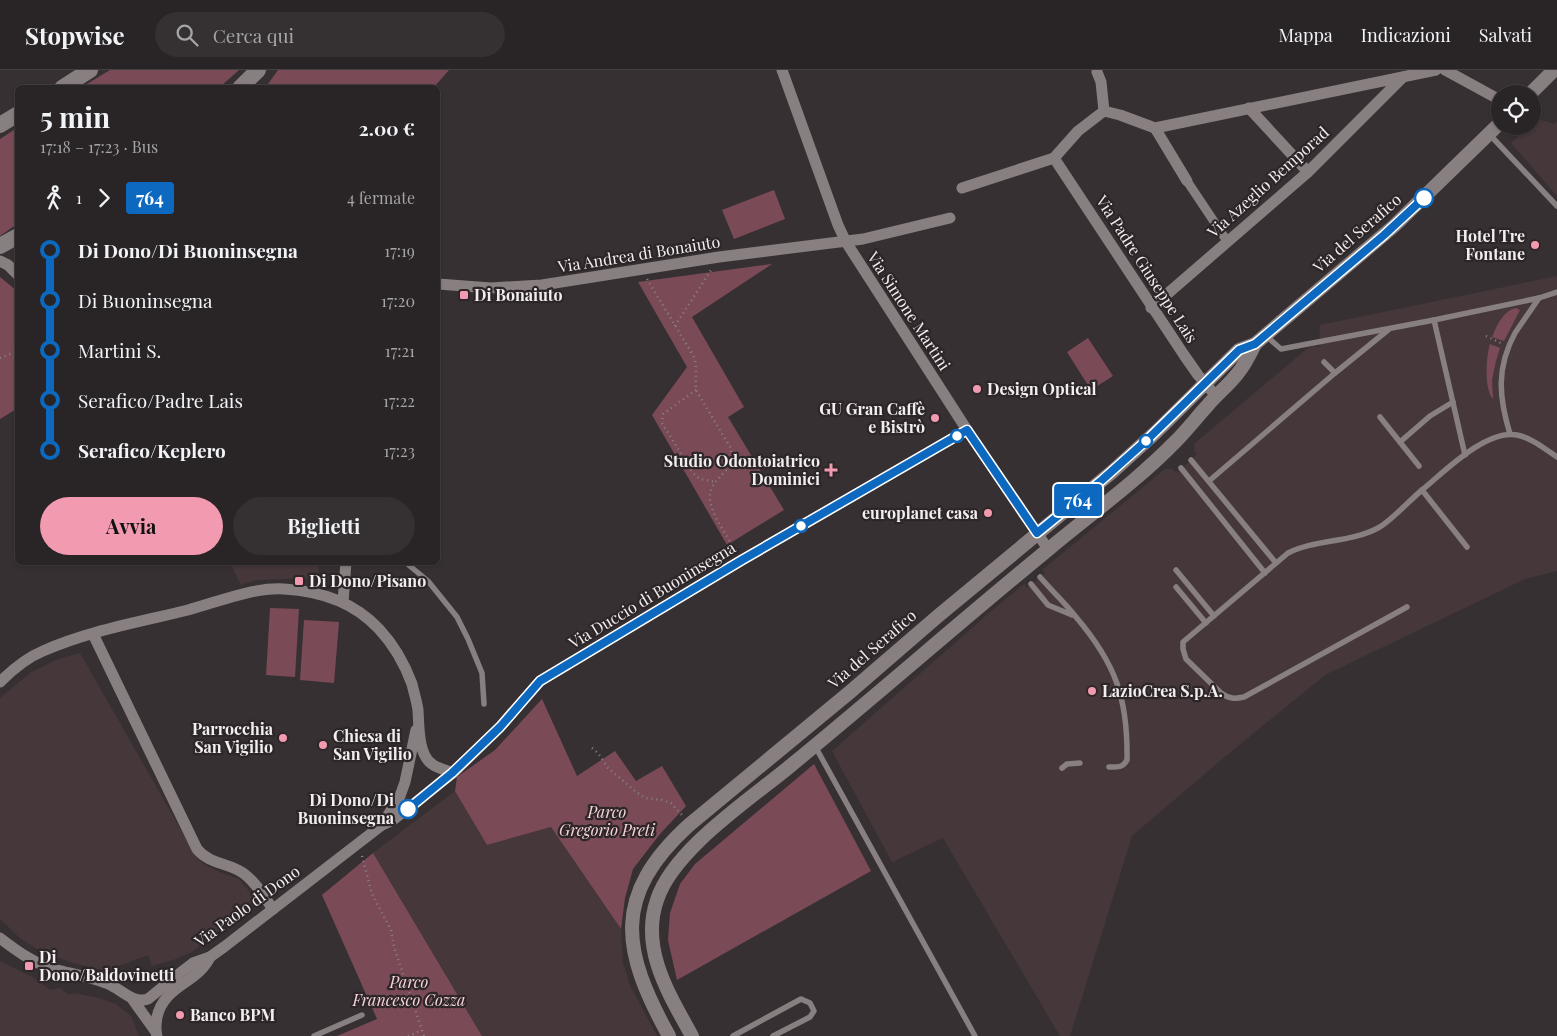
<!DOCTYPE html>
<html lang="it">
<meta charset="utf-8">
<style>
:root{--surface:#292426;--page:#353032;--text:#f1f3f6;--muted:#a5a4a7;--line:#454143;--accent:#f29ab0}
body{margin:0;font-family:"Playfair Display",serif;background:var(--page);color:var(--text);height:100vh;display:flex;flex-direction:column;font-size:19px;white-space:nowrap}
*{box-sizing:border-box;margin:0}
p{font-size:16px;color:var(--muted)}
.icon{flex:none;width:28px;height:28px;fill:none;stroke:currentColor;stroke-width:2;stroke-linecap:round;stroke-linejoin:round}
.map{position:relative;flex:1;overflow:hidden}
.details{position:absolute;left:15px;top:15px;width:425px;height:480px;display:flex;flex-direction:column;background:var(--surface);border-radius:8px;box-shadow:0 1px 4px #0004,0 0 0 1px var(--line)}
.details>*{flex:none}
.badge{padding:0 10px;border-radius:4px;font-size:18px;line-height:32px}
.controls{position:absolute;left:1491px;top:15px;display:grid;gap:10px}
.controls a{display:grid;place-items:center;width:50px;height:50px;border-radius:50%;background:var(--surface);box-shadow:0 1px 4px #0004,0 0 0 1px var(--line);font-size:25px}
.map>.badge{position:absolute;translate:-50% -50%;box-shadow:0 0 0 2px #fff}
.legs{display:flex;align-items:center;gap:8px;height:55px;padding:0 25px;font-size:16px}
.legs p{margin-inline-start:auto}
.summary{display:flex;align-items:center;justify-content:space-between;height:85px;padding:0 25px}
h1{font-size:28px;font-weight:700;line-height:38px}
.primary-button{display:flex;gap:10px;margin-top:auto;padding:10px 25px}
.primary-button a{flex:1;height:58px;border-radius:30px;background:var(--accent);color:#111;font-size:20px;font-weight:700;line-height:58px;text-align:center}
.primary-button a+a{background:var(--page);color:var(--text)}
ul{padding:0 25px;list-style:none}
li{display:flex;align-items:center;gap:18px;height:50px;font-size:19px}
li i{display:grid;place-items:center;width:8px;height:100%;margin:0 6px;background:currentColor}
li i::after{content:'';width:12px;height:12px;margin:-6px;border:4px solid;border-radius:50%;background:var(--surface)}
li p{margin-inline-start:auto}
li:first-child i{background:linear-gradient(#0000 50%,currentColor 0)}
li:last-child i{background:linear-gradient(currentColor 50%,#0000 0)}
header{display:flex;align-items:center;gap:30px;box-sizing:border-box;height:70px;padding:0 25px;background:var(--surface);border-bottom:1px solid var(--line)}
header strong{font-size:24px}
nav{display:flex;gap:28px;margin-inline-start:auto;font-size:18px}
.search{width:350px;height:45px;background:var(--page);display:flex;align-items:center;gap:12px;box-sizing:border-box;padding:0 18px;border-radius:28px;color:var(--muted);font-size:19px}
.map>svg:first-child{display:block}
</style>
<header>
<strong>Stopwise</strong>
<div class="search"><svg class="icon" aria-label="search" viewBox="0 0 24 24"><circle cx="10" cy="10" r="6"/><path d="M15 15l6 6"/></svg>Cerca qui</div>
<nav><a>Mappa</a><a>Indicazioni</a><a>Salvati</a></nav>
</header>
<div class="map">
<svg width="1557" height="966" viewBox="0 0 1557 966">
<rect width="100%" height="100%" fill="#373032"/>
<g fill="#45373a">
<path d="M1538,49l16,5 3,-3v75l-46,-53 19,-17h2l1,-2z"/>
<path d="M1557,206v295l-32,8 -200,96 -98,80 -95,81 -62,200h-10l-117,-198 -51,24 -60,-111 157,-138 35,-29 3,4 18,-15 -3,-3 123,-101h7l4,4 15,-13 6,-6 -3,-4 1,-7 113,-95 6,-2 5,1 1,-22z"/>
<path d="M230,493h89l-1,15 -62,2 -15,5z"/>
<path d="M80,583l117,205 7,6 15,8 20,7 18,22 -65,51 -16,7 -24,7 -4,-11 -42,16 -33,-8 -33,-12 -19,-12 -21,-20v-221l30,-25 26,-13z"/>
<path d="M455,721l32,54 64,-18 70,102 2,34 7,22 27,51h-175l-109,-183z"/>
<path d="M0,891l34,17 16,12 10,-2 9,7 5,-2 25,5 17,6 15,12 8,20h-139z"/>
</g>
<g fill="#7a4b57">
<path d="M110,0h129l-19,17h-138z"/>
<path d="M278,0h171l-15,17h-168z"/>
<path d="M17,58v96l-17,12v-97z"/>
<path d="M774,120l11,29 -51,20 -12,-29z"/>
<path d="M772,194l-80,53 52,90 -16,10 56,93 -57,35 -75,-130 35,-48 -49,-85z"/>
<path d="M0,207l17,14 1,117 -18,11z"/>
<path d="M1516,238l4,2 -1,2 -15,29 -12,-4c5,-12 11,-26 24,-29z"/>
<path d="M1088,268l25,38 -22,14 -24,-38z"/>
<path d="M1490,274l10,4 -4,13 -4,19 1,19c-9,-9 -7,-43 -3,-55z"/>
<path d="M270,538l29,1 -4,68 -29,-2z"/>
<path d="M304,550l35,2 -5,61 -34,-3z"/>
<path d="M542,629l35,77 38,-25 21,30 26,-15 24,40 -26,28 -27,35 -8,29 -4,31 -70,-102 -64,18 -32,-54 2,-14 38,-27z"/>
<path d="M814,694l57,107 -194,109 -9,-40 2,-27 10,-29 15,-20z"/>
<path d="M373,783l109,183h-145l40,-17 -55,-124z"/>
</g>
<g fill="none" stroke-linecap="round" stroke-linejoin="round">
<g stroke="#898384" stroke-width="2.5" stroke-dasharray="1 4" stroke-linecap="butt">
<path d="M647,209l46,76c5,11 2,23 3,35l34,57c9,24 -18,28 -20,48 -2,16 18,42 26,56"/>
<path d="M675,256l36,-56"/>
<path d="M1486,266l15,7"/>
<path d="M0,288l18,-7"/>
<path d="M696,320l-33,24 -1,9 31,50 7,6 16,3"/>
<path d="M592,678l6,5 9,14 28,24 10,7 17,2 9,3 11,12"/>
<path d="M362,786l10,38 19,36 3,17 30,89"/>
<path d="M408,966l14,-6"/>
</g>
<g stroke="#887f81" stroke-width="5.5">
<path d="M1490,65l67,71"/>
<path d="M1434,250l31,135"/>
<path d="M1266,266l15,13 153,-29 105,-22 18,-6"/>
<path d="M1335,303l53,-43"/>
<path d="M1380,347l39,49"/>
<path d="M1510,364c-11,-36 -14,-66 5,-101 8,-12 16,-23 24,-35"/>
<path d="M1400,372l30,-26 23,-14"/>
<path d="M1191,390l85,103"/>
<path d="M1181,398l84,105"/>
<path d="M1209,411l126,-108 -11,-11"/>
<path d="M1422,420c22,-18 64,-61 95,-55 15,3 28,14 40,22"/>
<path d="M405,492l23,19 29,36 11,22 14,34 2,31"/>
<path d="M1176,500l38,46"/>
<path d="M1040,507c12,14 25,26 36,40 40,47 52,82 51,143 -4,8 -10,7 -18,7"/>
<path d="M1031,514l17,21 24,10"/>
<path d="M1176,517l30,36"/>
<path d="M1407,537l-163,90c-9,2 -15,2 -23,-4l-35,-34 -3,-10v-7l105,-89c28,-14 62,-10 90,-25 12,-6 33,-29 44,-38l45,57"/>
<path d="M815,676l160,290"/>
<path d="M1062,698l5,-4 13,-1"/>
<path d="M314,966l48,-21"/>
<path d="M733,966l68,-37 9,4 4,8 -4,6 -37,19"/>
</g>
<path stroke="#887f81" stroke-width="9" d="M1187,111l40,60"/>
<g stroke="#887f81" stroke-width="11">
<path d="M782,0l56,155 8,17 121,188 81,119"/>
<path d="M1445,0l55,30"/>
<path d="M1249,38l59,64"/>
<path d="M1104,41l16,4 35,13 281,-58"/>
<path d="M1155,58l32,53"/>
<path d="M1054,88l130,197 14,20 18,21"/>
<path d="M962,118l92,-30 24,-27 26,-20 -3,-29 -4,-10"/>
<path d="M0,191l8,4 10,10"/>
<path d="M438,214l53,4 51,-3 177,-28 144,-18 87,-21"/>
<path d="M1151,238l157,-136 95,-95"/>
<path d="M343,532l3,-40"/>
<path d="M93,564l104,215c12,15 32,14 46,24 12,8 21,24 30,36"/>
<path d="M0,612c13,-13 26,-24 43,-31 45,-20 97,-29 145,-41 30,-8 65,-23 96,-21 37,2 70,13 95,40 14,15 26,36 33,55 2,9 5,18 6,26 1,15 0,45 14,54 5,4 14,6 21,9"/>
<path d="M382,755l11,-5 60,-47 47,-46 40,-46 202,-121 225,-130"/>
<path d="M0,868c17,13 36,27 57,32 16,4 33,7 49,13 15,5 25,21 42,16l32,-26 13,-10 17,-6 14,-10 158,-122 18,-29 5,-14 11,-52"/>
<path d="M133,930l23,32"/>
<path d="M157,966c-2,-6 -1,-13 0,-19 7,-32 40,-33 53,-60"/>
</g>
<g stroke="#887f81" stroke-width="14">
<path d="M1530,24l24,-24"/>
<path d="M669,966c-47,-85 -58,-140 20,-211l161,-133 88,-76 174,-144 43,-39 84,-83 16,-6 139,-118 106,-103"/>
<path d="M692,966c-23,-42 -52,-87 -35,-136 16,-50 92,-100 132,-133 88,-72 173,-147 261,-219 42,-35 87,-67 126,-107 11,-11 21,-24 32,-36 9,-11 21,-20 30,-32 7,-8 12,-19 17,-29"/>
</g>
<g stroke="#887f81" stroke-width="16">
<path d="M62,18l28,-18"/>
<path d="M240,18l18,-18"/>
<path d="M0,55l18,-11"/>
<path d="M0,176l18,-10"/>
</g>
</g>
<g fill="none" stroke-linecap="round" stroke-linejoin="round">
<defs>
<path id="line-1" d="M408,739l44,-36 48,-46 40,-46 202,-121 225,-130 70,103 65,-53 46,-41 91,-89 16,-6 129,-109 40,-37"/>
</defs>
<use href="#line-1" stroke="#fff" stroke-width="11"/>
<use href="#line-1" stroke="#0c69bf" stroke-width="8"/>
</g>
<g fill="#fff" stroke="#0c69bf" stroke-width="2.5">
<circle cx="1424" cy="128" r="9"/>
<circle cx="957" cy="366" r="6"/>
<circle cx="1146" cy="371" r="6"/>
<circle cx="801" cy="456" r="6"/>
<circle cx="408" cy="739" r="9"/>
</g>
<g fill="#f29ab0" stroke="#2d2628" stroke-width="2">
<circle cx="1535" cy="175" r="5"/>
<rect x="459" y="220" width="10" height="10" rx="2.5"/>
<circle cx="977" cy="319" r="5"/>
<circle cx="935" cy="348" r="5"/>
<path d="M828.5 392.5h5v5h5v5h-5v5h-5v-5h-5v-5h5z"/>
<circle cx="988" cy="443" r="5"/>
<rect x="294" y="506" width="10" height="10" rx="2.5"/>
<circle cx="1092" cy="621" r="5"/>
<circle cx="283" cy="668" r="5"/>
<circle cx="323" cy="675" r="5"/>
<rect x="24" y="891" width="10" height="10" rx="2.5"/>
<circle cx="180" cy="945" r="5"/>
</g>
<g text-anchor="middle" stroke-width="4.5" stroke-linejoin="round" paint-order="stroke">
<g font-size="16" fill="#f2edee" stroke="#2d2628">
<text transform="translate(1268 112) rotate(-42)" y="6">Via Azeglio Bemporad</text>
<text transform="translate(1357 163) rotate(-41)" y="6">Via del Serafico</text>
<text transform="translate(639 184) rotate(-9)" y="6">Via Andrea di Bonaiuto</text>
<text transform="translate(1147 199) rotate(57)" y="6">Via Padre Giuseppe Lais</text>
<text transform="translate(909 241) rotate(57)" y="6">Via Simone Martini</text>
<text transform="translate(652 525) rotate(-31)" y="6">Via Duccio di Buoninsegna</text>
<text transform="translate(872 579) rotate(-41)" y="6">Via del Serafico</text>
<text transform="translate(247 836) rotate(-36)" y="6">Via Paolo di Dono</text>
</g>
<g font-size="16" font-weight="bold" fill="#f2edee" stroke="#2d2628" text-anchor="start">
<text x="1525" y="172" text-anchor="end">Hotel Tre<tspan x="1525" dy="18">Fontane</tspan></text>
<text x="474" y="231">Di Bonaiuto</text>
<text x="987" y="325">Design Optical</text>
<text x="925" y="345" text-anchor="end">GU Gran Caffè<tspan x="925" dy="18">e Bistrò</tspan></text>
<text x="820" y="397" text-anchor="end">Studio Odontoiatrico<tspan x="820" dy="18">Dominici</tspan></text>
<text x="978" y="449" text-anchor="end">europlanet casa</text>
<text x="309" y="517">Di Dono/Pisano</text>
<text x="1102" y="627">LazioCrea S.p.A.</text>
<text x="273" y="665" text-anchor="end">Parrocchia<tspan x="273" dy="18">San Vigilio</tspan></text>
<text x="333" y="672">Chiesa di<tspan x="333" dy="18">San Vigilio</tspan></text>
<text x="39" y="893">Di<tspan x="39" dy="18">Dono/Baldovinetti</tspan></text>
<text x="190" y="951">Banco BPM</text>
</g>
<g font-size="16" font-weight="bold" fill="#f2edee" stroke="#2d2628" text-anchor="end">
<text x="394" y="736">Di Dono/Di<tspan x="394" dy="18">Buoninsegna</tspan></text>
</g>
<g font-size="16" font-style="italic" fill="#f8d3db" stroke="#2d2628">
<text x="607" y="748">Parco<tspan x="607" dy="18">Gregorio Preti</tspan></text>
<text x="409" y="918">Parco<tspan x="409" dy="18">Francesco Cozza</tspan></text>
</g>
</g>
</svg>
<div class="controls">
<a><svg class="icon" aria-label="locate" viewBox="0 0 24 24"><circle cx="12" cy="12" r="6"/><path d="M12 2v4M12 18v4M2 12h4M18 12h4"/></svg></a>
</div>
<b class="badge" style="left:1078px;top:430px;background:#0c69bf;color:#fff">764</b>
<section class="details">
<div class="summary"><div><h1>5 min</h1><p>17:18 – 17:23 · Bus</p></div><b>2.00 €</b></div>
<div class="legs"><svg class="icon" aria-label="walk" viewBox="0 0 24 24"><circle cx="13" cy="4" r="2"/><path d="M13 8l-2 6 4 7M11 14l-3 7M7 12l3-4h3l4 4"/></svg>1<svg class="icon" aria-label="forward" viewBox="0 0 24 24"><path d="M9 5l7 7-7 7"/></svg><b class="badge" style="background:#0c69bf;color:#fff">764</b><p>4 fermate</p></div>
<ul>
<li><i style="color:#0c69bf"></i><b>Di Dono/Di Buoninsegna</b><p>17:19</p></li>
<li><i style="color:#0c69bf"></i><span>Di Buoninsegna</span><p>17:20</p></li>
<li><i style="color:#0c69bf"></i><span>Martini S.</span><p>17:21</p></li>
<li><i style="color:#0c69bf"></i><span>Serafico/Padre Lais</span><p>17:22</p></li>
<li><i style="color:#0c69bf"></i><b>Serafico/Keplero</b><p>17:23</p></li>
</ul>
<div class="primary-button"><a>Avvia</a><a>Biglietti</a></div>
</section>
</div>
